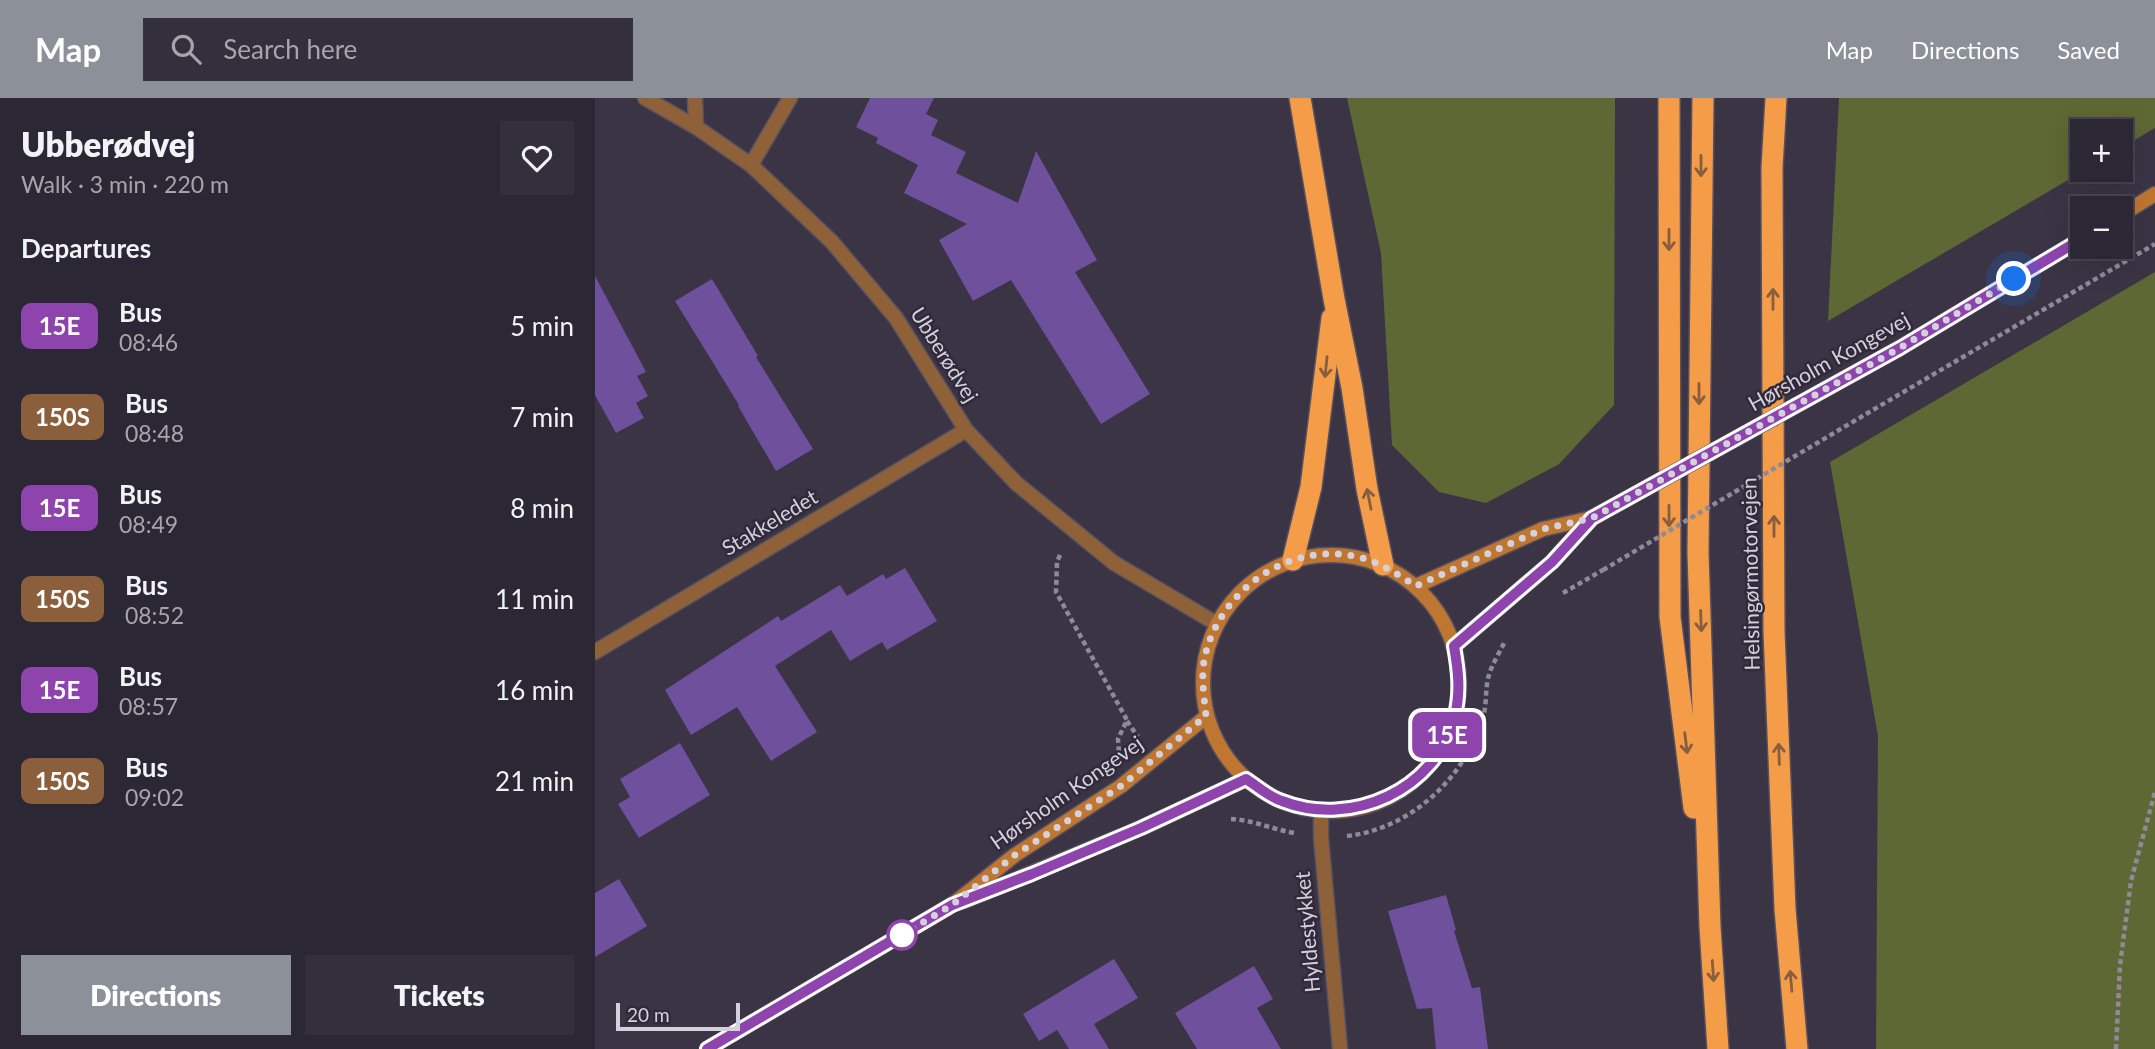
<!DOCTYPE html>
<meta charset="utf-8">
<style>
:root{--surface:#2c2734;--page:#342f3c;--text:#f1f3f6;--muted:#a6a5ac;--line:#48444f;--accent:#8c9099}
body{margin:0;font-family:Lato,sans-serif;background:var(--page);color:var(--text);height:100vh;display:flex;flex-direction:column;font-size:26px;white-space:nowrap}
*{box-sizing:border-box;margin:0}
p{font-size:23px;color:var(--muted)}
.icon{flex:none;width:38px;height:38px;fill:none;stroke:currentColor;stroke-width:2;stroke-linecap:round;stroke-linejoin:round}
.map{position:relative;flex:1;overflow:hidden}
.details{display:flex;flex-direction:column;background:var(--surface);width:595px}
.details>*{flex:none}
.badge{padding:0 14px;border-radius:10px;font-size:24px;line-height:46px}
.fabs{position:absolute;left:1475px;top:21px;display:grid;gap:14px}
.fabs a{display:grid;place-items:center;width:63px;height:63px;border-radius:0px;background:var(--surface);box-shadow:0 7px 28px #0002,0 0 0 2px var(--line);font-size:35px}
.scale{position:absolute;left:21px;bottom:18px;width:124px;box-sizing:border-box;padding-left:7px;border:4px solid #d5d1dc;border-top:0;font-size:19px;line-height:24px;white-space:nowrap;color:#d5d1dc;-webkit-text-stroke:5px #302a3b;paint-order:stroke}
.you{position:absolute;width:35px;height:35px;margin:-18px;border:5px solid #fff;border-radius:50%;background:#1a73e8;box-shadow:0 0 0 10px #1a73e833}
.map>.badge{position:absolute;translate:-50% -50%;box-shadow:0 0 0 4px #fff}
h2{padding:0 21px;font-size:26px;line-height:63px}
.round{display:grid;place-items:center;flex:none;width:74px;height:74px;border-radius:0px;background:var(--page)}
.summary{display:flex;align-items:center;justify-content:space-between;height:119px;padding:0 21px}
h1{font-size:33px;font-weight:800;line-height:52px}
.button{display:flex;gap:14px;margin-top:auto;padding:14px 21px}
.button a{flex:1;height:80px;border-radius:0px;background:var(--accent);color:#fff;font-size:28px;font-weight:800;line-height:80px;text-align:center}
.button a+a{background:var(--page);color:var(--text)}
ul{padding:0;list-style:none}
li{display:flex;align-items:center;gap:21px;height:91px;padding:0 21px}
li div{flex:1}
li b{display:block;font-size:26px}
li em{font-style:normal}
li .badge{min-width:77px;font-weight:700;text-align:center}
header{display:flex;align-items:center;gap:42px;box-sizing:border-box;height:98px;padding:0 35px;background:var(--accent);color:#fff}
header strong{font-size:33px}
nav{display:flex;gap:38px;margin-inline-start:auto;font-size:24px}
.search{width:490px;height:63px;background:var(--page);display:flex;align-items:center;gap:18px;box-sizing:border-box;padding:0 24px;border-radius:0px;color:var(--muted);font-size:26px}
main{display:flex;flex:1;min-height:0}
.map>svg:first-child{display:block}
</style>
<header>
<strong>Map</strong>
<div class="search"><svg class="icon" aria-label="search" viewBox="0 0 24 24"><circle cx="10" cy="10" r="6"/><path d="M15 15l6 6"/></svg>Search here</div>
<nav><a>Map</a><a>Directions</a><a>Saved</a></nav>
</header>
<main>
<section class="details">
<div class="summary"><div><h1>Ubberødvej</h1><p>Walk · 3 min · 220 m</p></div><a class="round"><svg class="icon" aria-label="heart" viewBox="0 0 24 24"><path d="M12 20l-8-8c-3-5 5-10 8-4 3-6 11-1 8 4z"/></svg></a></div>
<h2>Departures</h2>
<ul>
<li><span class="badge" style="background:#8e44ad;color:#fff">15E</span><div><b>Bus</b><p>08:46</p></div><em>5 min</em></li>
<li><span class="badge" style="background:#8b5e3c;color:#fff">150S</span><div><b>Bus</b><p>08:48</p></div><em>7 min</em></li>
<li><span class="badge" style="background:#8e44ad;color:#fff">15E</span><div><b>Bus</b><p>08:49</p></div><em>8 min</em></li>
<li><span class="badge" style="background:#8b5e3c;color:#fff">150S</span><div><b>Bus</b><p>08:52</p></div><em>11 min</em></li>
<li><span class="badge" style="background:#8e44ad;color:#fff">15E</span><div><b>Bus</b><p>08:57</p></div><em>16 min</em></li>
<li><span class="badge" style="background:#8b5e3c;color:#fff">150S</span><div><b>Bus</b><p>09:02</p></div><em>21 min</em></li>
</ul>
<div class="button"><a>Directions</a><a>Tickets</a></div>
</section>
<div class="map">
<svg width="1560" height="951" viewBox="0 0 1560 951">
<rect width="100%" height="100%" fill="#3a3445"/>
<g fill="#5e6834">
<path d="M752,0h268l-1,307 -55,59 -73,39 -47,-11 -47,-47 -11,-192z"/>
<path d="M1244,0h316v30l-34,20v-17h-38v39h2l-257,151z"/>
<path d="M1560,174v777h-279l2,-313 -48,-274z"/>
</g>
<g fill="#6e509c">
<path d="M275,0h64l-8,16 12,6 -7,15 35,17 -10,21 62,30 18,-52 61,109 -22,12 75,122 -49,30 -90,-144 -38,21 -34,-61 28,-16 -63,-31 14,-28 -42,-22 2,-5 -22,-11z"/>
<path d="M0,178l51,96 -9,4 11,20 -12,7 8,15 -28,15 -21,-38z"/>
<path d="M117,181l46,77 -2,1 57,92 -37,22 -38,-65 1,-1 -64,-104z"/>
<path d="M310,470l32,53 -50,29 -5,-8 -32,19 -19,-31 -56,36 42,66 -46,29 -34,-54 -46,28 -26,-45 113,-74 3,5 59,-36 7,11 36,-22 3,5z"/>
<path d="M85,645l30,52 -71,43 -21,-34 12,-7 -10,-18z"/>
<path d="M24,781l28,47 -52,31v-64z"/>
<path d="M851,797l10,35 -2,1 18,57 8,-1 8,62h-52l-4,-41 -15,1 -29,-98z"/>
<path d="M519,861l24,39 -44,26 15,25h-40l-12,-19 -18,11 -16,-27z"/>
<path d="M659,868l19,33 -16,9 24,41h-84l-22,-36z"/>
</g>
<g fill="none" stroke-linecap="round" stroke-linejoin="round">
<defs>
<path id="lane" d="M100,0l1,29"/>
<g id="street">
<path d="M50,0l51,29 55,38 81,77 64,76 70,112 50,53 98,80 103,61"/>
<path d="M156,67l39,-67"/>
<path d="M0,554l371,-222"/>
<path d="M726,713v27l19,211"/>
</g>
<g id="secondary">
<path d="M1526,117l34,-21"/>
<path d="M1305,250l183,-110"/>
<circle cx="736" cy="585" r="128"/>
<path d="M821,488l127,-57 49,-11"/>
<path d="M859,548l98,-84 40,-44"/>
<path d="M369,803l177,-73 105,-49"/>
<path d="M112,951l245,-144 63,-50 106,-69 86,-70"/>
</g>
<g id="highway">
<path d="M705,0l34,201 18,89 15,101 16,76"/>
<path d="M1074,0l1,519 24,191"/>
<path d="M1108,0l-5,455 12,374 8,122"/>
<path d="M1181,0l-4,70 2,463 11,278 12,140"/>
<path d="M698,462l18,-73 21,-169"/>
</g>
</defs>
<use href="#lane" stroke="#565060" stroke-width="17"/>
<use href="#street" stroke="#565060" stroke-width="17"/>
<use href="#secondary" stroke="#565060" stroke-width="17"/>
<use href="#highway" stroke="#565060" stroke-width="24"/>
<g stroke="#8f8a97" stroke-width="4.5" stroke-dasharray="5 3.5" stroke-linecap="butt">
<path d="M1271,316l289,-170"/>
<path d="M465,457l-3,7 -1,30 71,128 -9,19 1,14"/>
<path d="M968,495l40,-23"/>
<path d="M532,623l11,16"/>
<path d="M636,721c21,1 41,10 63,14"/>
<path d="M752,738c65,-7 121,-61 137,-123 3,-12 1,-26 5,-38 3,-11 11,-23 16,-34"/>
<path d="M1521,951l4,-84 11,-84 24,-89"/>
</g>
<use href="#lane" stroke="#8e6139" stroke-width="14"/>
<use href="#street" stroke="#8e6139" stroke-width="14"/>
<use href="#secondary" stroke="#be7630" stroke-width="14"/>
<use href="#highway" stroke="#f49c47" stroke-width="21"/>
<defs>
<path id="secondary-bridge" d="M997,420l308,-170"/>
</defs>
<use href="#secondary-bridge" stroke="#565060" stroke-width="17" stroke-linecap="butt"/>
<path stroke="#8f8a97" stroke-width="4.5" stroke-dasharray="5 3.5" stroke-linecap="butt" d="M1008,472l263,-156"/>
<use href="#secondary-bridge" stroke="#be7630" stroke-width="14"/>
</g>
<defs><path id="oneway-shaft" d="M-6 0H5M1.5-3L5.5 0L1.5 3" fill="none" stroke-width="1.6" stroke-linecap="round" stroke-linejoin="round" transform="scale(1.75)"/></defs>
<g stroke="#885d40">
<use href="#oneway-shaft" transform="translate(1106 68) rotate(90)"/>
<use href="#oneway-shaft" transform="translate(1074 142) rotate(90)"/>
<use href="#oneway-shaft" transform="translate(1178 201) rotate(-90)"/>
<use href="#oneway-shaft" transform="translate(731 269) rotate(96)"/>
<use href="#oneway-shaft" transform="translate(1104 296) rotate(90)"/>
<use href="#oneway-shaft" transform="translate(774 401) rotate(-101)"/>
<use href="#oneway-shaft" transform="translate(1074 418) rotate(90)"/>
<use href="#oneway-shaft" transform="translate(1179 428) rotate(-90)"/>
<use href="#oneway-shaft" transform="translate(1106 523) rotate(88)"/>
<use href="#oneway-shaft" transform="translate(1091 645) rotate(83)"/>
<use href="#oneway-shaft" transform="translate(1184 656) rotate(-92)"/>
<use href="#oneway-shaft" transform="translate(1118 873) rotate(86)"/>
<use href="#oneway-shaft" transform="translate(1196 883) rotate(-95)"/>
</g>
<g fill="none" stroke-linecap="round" stroke-linejoin="round">
<defs>
<path id="line" d="M112,951l245,-144 80,-31 109,-46 105,-49c11,7 23,18 36,22 69,27 156,-11 173,-86 6,-24 3,-46 -1,-69l98,-84 40,-44 308,-170 183,-110"/>
</defs>
<use href="#line" stroke="#fff" stroke-width="16"/>
<use href="#line" stroke="#8e44ad" stroke-width="10"/>
<path stroke="#d5d1dc" stroke-width="7" stroke-dasharray="0 12.6" d="M307,837l50,-30 63,-50 106,-69 85,-70c-2,-21 -6,-43 0,-64 17,-63 82,-109 148,-96 23,4 43,18 62,30l127,-57 49,-11 308,-170 114,-69"/>
</g>
<circle fill="#fff" stroke="#8e44ad" stroke-width="3.5" cx="307" cy="837" r="14"/>
<g text-anchor="middle" stroke-width="5" stroke-linejoin="round" paint-order="stroke">
<g font-size="21" fill="#d5d1dc" stroke="#302a3b">
<text transform="translate(349 257) rotate(58)" y="7">Ubberødvej</text>
<text transform="translate(1234 264) rotate(-29)" y="7">Hørsholm Kongevej</text>
<text transform="translate(175 425) rotate(-31)" y="7">Stakkeledet</text>
<text transform="translate(1156 476) rotate(-91)" y="7">Helsingørmotorvejen</text>
<text transform="translate(472 695) rotate(-35)" y="7">Hørsholm Kongevej</text>
<text transform="translate(713 834) rotate(-95)" y="7">Hyldestykket</text>
</g>
</g>
</svg>
<div class="fabs">
<a>+</a>
<a>−</a>
</div>
<div class="scale">20 m</div>
<div class="you" style="left:1419px;top:181px"></div>
<b class="badge" style="left:852px;top:637px;background:#8e44ad;color:#fff">15E</b>
</div>
</main>
